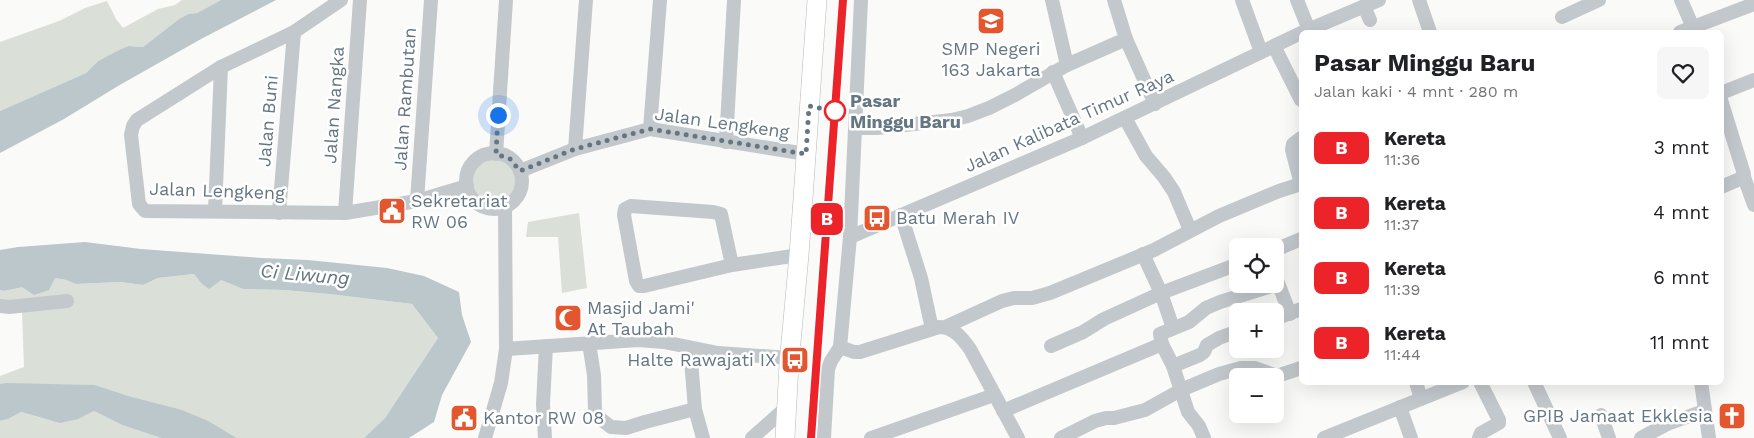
<!DOCTYPE html>
<html lang="id">
<meta charset="utf-8">
<style>
:root{--surface:#fff;--page:#f6f6f6;--text:#202124;--muted:#757577}
body{margin:0;font-family:"Work Sans",sans-serif;background:var(--page);color:var(--text);height:100vh;display:flex;flex-direction:column;font-size:19px;white-space:nowrap}
*{box-sizing:border-box;margin:0}
p{font-size:16px;color:var(--muted)}
.icon{flex:none;width:28px;height:28px;fill:none;stroke:currentColor;stroke-width:2;stroke-linecap:round;stroke-linejoin:round}
.map{position:relative;flex:1;overflow:hidden}
.panel{position:absolute;left:1299px;top:30px;width:425px;height:355px;display:flex;flex-direction:column;background:var(--surface);border-radius:8px;box-shadow:0 5px 20px #0002}
.panel>*{flex:none}
.badge{padding:0 10px;border-radius:8px;font-size:18px;line-height:32px}
.controls{position:absolute;left:1229px;top:238px;display:grid;gap:10px}
.controls a{display:grid;place-items:center;width:55px;height:55px;border-radius:8px;background:var(--surface);box-shadow:0 5px 20px #0002;font-size:25px}
.you{position:absolute;width:25px;height:25px;margin:-12px;border:4px solid #fff;border-radius:50%;background:#1a73e8;box-shadow:0 0 0 8px #1a73e833}
.map>.badge{position:absolute;translate:-50% -50%;box-shadow:0 0 0 2px #fff}
.round{display:grid;place-items:center;flex:none;width:52px;height:52px;border-radius:8px;background:var(--page)}
.head{display:flex;align-items:center;justify-content:space-between;height:85px;padding:0 15px}
h1{font-size:24px;font-weight:700;line-height:38px}
ul{padding:0;list-style:none}
li{display:flex;align-items:center;gap:15px;height:65px;padding:0 15px}
li div{flex:1}
li b{display:block;font-size:19px}
li em{font-style:normal}
li .badge{min-width:55px;font-weight:700;text-align:center}
.map>svg:first-child{display:block}
</style>
<div class="map">
<svg width="1754" height="438" viewBox="0 0 1754 438">
<rect width="100%" height="100%" fill="#fafaf8"/>
<g fill="#dadfd7">
<path d="M182,0h39l-24,13 -9,1 -9,5 -36,28 -15,-1 -11,5 -19,10 -12,12 -86,38v-69l59,-21 26,-13 22,-7 9,18 7,9 35,-19 17,-4z"/>
<circle cx="494" cy="181" r="28"/>
<path d="M579,213l8,75 -25,5 -4,-56h-32l2,-15z"/>
<path d="M194,274l7,9 20,-3 22,9 41,1 45,4 83,10 26,34 -53,80 -21,20h-127l-10,-6 -132,-47 -95,-1v-8l24,-9 -2,-55 -22,-11v-11l4,1 51,-13 11,2 10,4 44,-2 23,3 15,-7z"/>
<path d="M94,411l28,14 39,13h-161v-17l8,-2 13,-7c33,9 41,16 73,-1z"/>
</g>
<g fill="#bbc7cb">
<path d="M221,0h55l-75,39 -83,47 -54,33 -64,34v-42l86,-38 12,-12 19,-10 11,-5 15,1 36,-28 9,-5 9,-1z"/>
<path d="M85,242l56,7 121,9 46,2 79,8 37,8 35,16 3,23 9,27 -29,53 -8,27 -25,16h-45l21,-20 53,-80 -26,-34 -83,-10 -45,-4 -41,-1 -22,-9 -12,9 -8,-6 -7,-9 -36,4 -15,7 -23,-3 -44,2 -10,-4 -11,-2 -6,12 -15,5 -12,-8 -18,4 -4,-1v-40l18,-3z"/>
<path d="M6,383l89,2 33,11 54,14 26,11 29,17h-76l-39,-13 -28,-14 -16,8 -18,4 -39,-11 -13,7 -8,2v-37z"/>
</g>
<g fill="none" stroke-linecap="round" stroke-linejoin="round">
<defs>
<path id="major" d="M785,438l4,-74 10,-109 18,-255"/>
</defs>
<use href="#major" stroke="#b5babe" stroke-width="20"/>
<g stroke="#c3c8cc" stroke-width="14">
<path d="M341,0l-47,32 -73,35 -84,53 -4,6 -2,9 8,69 6,7 200,2 72,-12 50,-15"/>
<path d="M1052,0l15,65"/>
<path d="M1114,0l12,39 29,65"/>
<path d="M1242,0l19,52"/>
<path d="M1297,0l12,30"/>
<path d="M1419,0l11,32"/>
<path d="M1681,0l14,32"/>
<path d="M1364,6l6,14"/>
<path d="M1562,17l37,-17"/>
<path d="M1303,32l76,-32"/>
<path d="M1680,32l74,-28"/>
<path d="M1274,46l27,54"/>
<path d="M1053,72l29,66"/>
<path d="M1721,93l33,-13"/>
<path d="M1721,100l23,74 -4,5 -19,8"/>
<path d="M1125,118l21,38 18,21 10,15 16,38"/>
<path d="M856,128h21l75,-8 16,-4 21,-8 26,-13 52,-30 59,-26"/>
<path d="M650,129l10,-129"/>
<path d="M726,142l8,-142"/>
<path d="M575,149l11,-149"/>
<circle cx="494" cy="181" r="28"/>
<path d="M496,154l10,-154"/>
<path d="M520,171l55,-22 75,-20 156,25"/>
<path d="M1744,177l10,28"/>
<path d="M417,201l14,-201"/>
<path d="M215,211l6,-144"/>
<path d="M279,213l15,-181"/>
<path d="M345,213l15,-213"/>
<path d="M901,215l20,63 11,51"/>
<path d="M850,237l232,-99 219,-105"/>
<path d="M1275,250l26,-11"/>
<path d="M1143,254l18,39 12,35"/>
<path d="M732,265l-11,-51 -8,-2 -82,-6 -6,3 -1,6 12,66 3,5h5l88,-21 67,-10"/>
<path d="M1275,275l15,39"/>
<path d="M0,306l9,1 58,-6"/>
<path d="M1275,319l26,-10"/>
<path d="M945,327l57,-26 12,-3h18l18,-5 104,-43 65,-34 60,-25 22,-7 -9,-34 1,-6 8,-6"/>
<path d="M589,343l5,32 1,36 3,6 13,10 15,1 19,-6 50,-13"/>
<path d="M1051,346l32,-14 21,-13 57,-26 77,-29"/>
<path d="M840,347l14,5h6l79,-25c15,0 23,11 31,22l48,89"/>
<path d="M690,348l5,61 8,29"/>
<path d="M506,349l132,-9 26,2 54,11 72,5"/>
<path d="M1173,366l27,-11 4,-3 3,-7 12,-7 19,-7"/>
<path d="M1416,382l5,17"/>
<path d="M1534,382l26,56"/>
<path d="M1701,382l8,56"/>
<path d="M1400,407l11,31"/>
<path d="M1003,411l159,-67"/>
<path d="M1601,415l8,23"/>
<path d="M485,438l16,-55 5,-34 -1,-142"/>
<path d="M545,438l-2,-34 3,-58"/>
<path d="M752,438l35,-31"/>
<path d="M824,438l4,-69 3,-8 9,-14 10,-110 11,-237"/>
<path d="M871,438l123,-43"/>
<path d="M1061,438l34,-17 11,-3h8l31,-8 36,-20 38,-16 22,-6h14l19,7h6l21,-7"/>
<path d="M1204,438l-5,-12 -11,-14 -15,-46 -11,-22 -2,-10 29,-12 17,-14 14,-6 58,-18"/>
<path d="M1324,438l139,-56"/>
<path d="M1479,438l2,-5 18,-10v-3l-19,-38"/>
<path d="M1641,438l26,-14 37,-13"/>
</g>
<use href="#major" stroke="#fff" stroke-width="19"/>
<defs>
<path id="rail" d="M811,438l32,-438"/>
</defs>
<use href="#rail" stroke="#a2aab0" stroke-width="5"/>
<use href="#rail" stroke="#fff" stroke-width="3" stroke-dasharray="9" stroke-linecap="butt"/>
</g>
<g fill="none" stroke-linecap="round" stroke-linejoin="round">
<defs>
<path id="line" d="M811,438l32,-438"/>
</defs>
<use href="#line" stroke="#fff" stroke-width="11"/>
<use href="#line" stroke="#ec2329" stroke-width="8"/>
<path stroke="#657683" stroke-width="5" stroke-dasharray="0 9" d="M498,115l-2,39 14,5 10,12 55,-22 75,-20 156,25 3,-48 26,5"/>
</g>
<defs>
<symbol id="school-square" viewBox="-11 -11 22 22"><rect x="-9" y="-9" width="18" height="18" rx="4" fill="#e4572e" stroke="#fff"/><path d="M0-5L7-2L0 1L-7-2ZM-4 1L0 2.5L4 1V4Q0 6-4 4Z" fill="#fff"/></symbol>
<symbol id="civic-square" viewBox="-11 -11 22 22"><rect x="-9" y="-9" width="18" height="18" rx="4" fill="#e4572e" stroke="#fff"/><path d="M-.6-6.5H3V-4.5H.6V-3L4-1V1h2V6H-6V1h2V-1L-.6-3ZM-1.2 2.5V6h2.4V2.5Z" fill="#fff"/></symbol>
<symbol id="bus-square" viewBox="-11 -11 22 22"><rect x="-9" y="-9" width="18" height="18" rx="4" fill="#e4572e" stroke="#fff"/><path d="M-5-6H5V4H4V6H2V4H-2V6H-4V4H-5ZM-3.5-4V0h7V-4ZM-3.5 1.2v1.5H-2V1.2ZM2 1.2v1.5H3.5V1.2Z" fill="#fff"/></symbol>
<symbol id="mosque-square" viewBox="-11 -11 22 22"><rect x="-9" y="-9" width="18" height="18" rx="4" fill="#e4572e" stroke="#fff"/><path d="M3.5-4.9A6 6 0 1 0 3.5 4.9A5 5 0 1 1 3.5-4.9Z" fill="#fff"/></symbol>
<symbol id="church-square" viewBox="-11 -11 22 22"><rect x="-9" y="-9" width="18" height="18" rx="4" fill="#e4572e" stroke="#fff"/><path d="M-1.2-6h2.4v3.5h3.3v2.4h-3.3V6h-2.4V-.1h-3.3v-2.4h3.3Z" fill="#fff"/></symbol>
</defs>
<g fill-rule="evenodd">
<use href="#school-square" x="975" y="5" width="32" height="32"/>
<use href="#civic-square" x="376" y="195" width="32" height="32"/>
<use href="#bus-square" x="861" y="202" width="32" height="32"/>
<use href="#mosque-square" x="552" y="302" width="32" height="32"/>
<use href="#bus-square" x="779" y="344" width="32" height="32"/>
<use href="#church-square" x="1716" y="400" width="32" height="32"/>
<use href="#civic-square" x="448" y="402" width="32" height="32"/>
</g>
<circle fill="#fff" stroke="#ec2329" stroke-width="2.5" cx="835" cy="111" r="10"/>
<g text-anchor="middle" stroke-width="5" stroke-linejoin="round" paint-order="stroke">
<g font-size="18" fill="#657683" stroke="#fff" text-anchor="start">
<text x="991" y="55" text-anchor="middle">SMP Negeri<tspan x="991" dy="21">163 Jakarta</tspan></text>
<text x="411" y="207">Sekretariat<tspan x="411" dy="21">RW 06</tspan></text>
<text x="896" y="224">Batu Merah IV</text>
<text x="587" y="314">Masjid Jami'<tspan x="587" dy="21">At Taubah</tspan></text>
<text x="776" y="366" text-anchor="end">Halte Rawajati IX</text>
<text x="1713" y="422" text-anchor="end">GPIB Jamaat Ekklesia</text>
<text x="483" y="424">Kantor RW 08</text>
</g>
<g font-size="18" fill="#657683" stroke="#fff">
<text transform="translate(405 99) rotate(-86)" y="6">Jalan Rambutan</text>
<text transform="translate(334 105) rotate(-86)" y="6">Jalan Nangka</text>
<text transform="translate(268 121) rotate(-85)" y="6">Jalan Buni</text>
<text transform="translate(1069 121) rotate(-24)" y="6">Jalan Kalibata Timur Raya</text>
<text transform="translate(722 123) rotate(8)" y="6">Jalan Lengkeng</text>
<text transform="translate(217 191) rotate(2)" y="6">Jalan Lengkeng</text>
</g>
<g font-size="18" font-weight="bold" fill="#657683" stroke="#fff" text-anchor="start">
<text x="850" y="107">Pasar<tspan x="850" dy="21">Minggu Baru</tspan></text>
</g>
<g font-size="19" font-style="italic" fill="#60757c" stroke="#fff">
<text transform="translate(305 274) rotate(5)" y="7">Ci Liwung</text>
</g>
</g>
</svg>
<div class="controls">
<a><svg class="icon" aria-label="locate" viewBox="0 0 24 24"><circle cx="12" cy="12" r="6"/><path d="M12 2v4M12 18v4M2 12h4M18 12h4"/></svg></a>
<a>+</a>
<a>−</a>
</div>
<div class="you" style="left:498px;top:115px"></div>
<b class="badge" style="left:827px;top:219px;background:#ec2329;color:#fff">B</b>
<section class="panel">
<div class="head"><div><h1>Pasar Minggu Baru</h1><p>Jalan kaki · 4 mnt · 280 m</p></div><a class="round"><svg class="icon" aria-label="heart" viewBox="0 0 24 24"><path d="M12 20l-8-8c-3-5 5-10 8-4 3-6 11-1 8 4z"/></svg></a></div>
<ul>
<li><span class="badge" style="background:#ec2329;color:#fff">B</span><div><b>Kereta</b><p>11:36</p></div><em>3 mnt</em></li>
<li><span class="badge" style="background:#ec2329;color:#fff">B</span><div><b>Kereta</b><p>11:37</p></div><em>4 mnt</em></li>
<li><span class="badge" style="background:#ec2329;color:#fff">B</span><div><b>Kereta</b><p>11:39</p></div><em>6 mnt</em></li>
<li><span class="badge" style="background:#ec2329;color:#fff">B</span><div><b>Kereta</b><p>11:44</p></div><em>11 mnt</em></li>
</ul>
</section>
</div>
